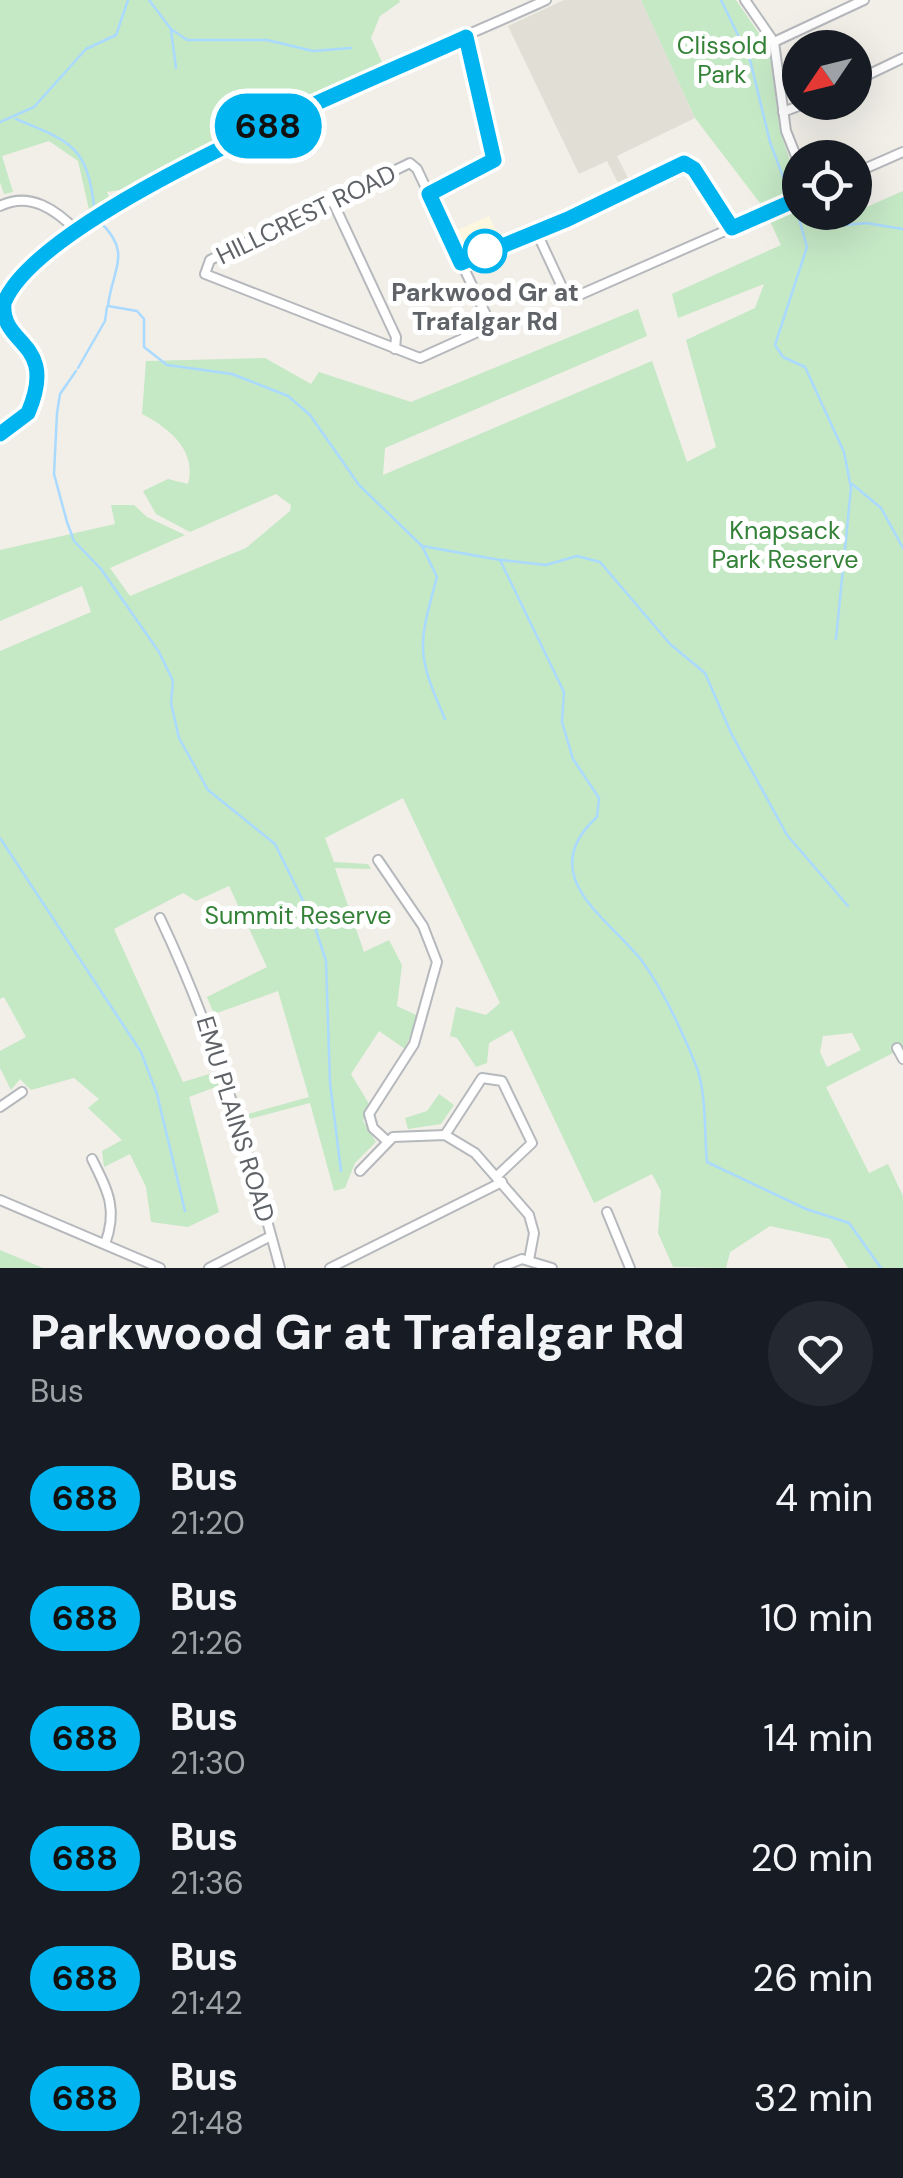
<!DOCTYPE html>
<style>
:root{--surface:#171b24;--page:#242831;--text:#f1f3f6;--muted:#9ea1a6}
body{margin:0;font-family:"DM Sans",sans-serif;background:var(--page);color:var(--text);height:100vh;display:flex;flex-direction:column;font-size:38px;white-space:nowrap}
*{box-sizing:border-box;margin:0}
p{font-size:32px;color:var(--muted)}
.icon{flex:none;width:55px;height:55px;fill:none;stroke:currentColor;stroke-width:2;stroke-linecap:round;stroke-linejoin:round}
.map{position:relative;height:1268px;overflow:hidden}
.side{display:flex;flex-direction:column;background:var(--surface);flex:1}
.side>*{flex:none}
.badge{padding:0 20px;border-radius:32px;font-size:35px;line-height:65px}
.needle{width:65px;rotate:235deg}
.controls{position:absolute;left:782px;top:30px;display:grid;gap:20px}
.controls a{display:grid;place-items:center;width:90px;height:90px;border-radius:50%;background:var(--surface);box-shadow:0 10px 40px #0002;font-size:50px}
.map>.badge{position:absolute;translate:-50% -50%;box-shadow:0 0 0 5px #fff}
.round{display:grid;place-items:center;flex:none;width:105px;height:105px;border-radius:52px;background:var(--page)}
.summary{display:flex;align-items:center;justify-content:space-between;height:170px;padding:0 30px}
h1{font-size:48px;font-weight:800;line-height:75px}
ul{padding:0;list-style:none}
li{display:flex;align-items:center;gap:30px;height:120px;padding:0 30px}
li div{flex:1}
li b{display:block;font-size:38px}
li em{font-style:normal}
li .badge{min-width:110px;font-weight:700;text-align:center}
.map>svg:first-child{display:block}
</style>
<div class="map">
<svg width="903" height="1268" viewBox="0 0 903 1268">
<rect width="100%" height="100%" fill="#f1efe8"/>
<path fill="#fef7e0" d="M489,216l10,21 -33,15 -10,-21z"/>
<path fill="#e1ded6" d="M564,0h77l54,118 -78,38 13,26 -10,5 -13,-26 -28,13 -71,-148z"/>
<g fill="#c5e8c5" fill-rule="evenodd">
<path d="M0,0h399l1,2 -20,14 -9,22 11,24 -256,127 -19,3 3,8 -20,14 -12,-53 -29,-20 -47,15 11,36 -9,2 -4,-12z"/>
<path d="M641,0h95l33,48 11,83 20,59 -37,17 -68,-89z"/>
<path d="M903,191v857l-77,39 43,86 19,-9 15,32v72h-55l-18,-29 -60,-13 -40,26 -4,16 -53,-1 -15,-34 3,-42 -9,-17 -58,29 -82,-173 -23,13 -2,20 -11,4 -19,-29 -7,-2 6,-29 30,8 14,-12 -97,-205 -78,40 9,24 34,2 3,5 -36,-1 29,84 25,-12 13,25 -5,41 21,10 -13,33 -26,-18 -28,43 18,30 -6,17 13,21 -21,21 -10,25 -11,3 -24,-88 -61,16 -1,-5 61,-17 -31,-106 -64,23 -7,-17 60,-30 -38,-81 -33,15 -13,-8 -69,36 69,153 33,-10 5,13 -32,12 30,115 -31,15 -37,-5 -5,-35 -16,-33 -26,13 -2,-16 20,-11 -34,-32 11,-9 -25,-21 -43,12 -11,-11 -9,11 -11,-22v-17l26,-14 -22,-40 -4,2v-348l91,-39 -9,-26 -82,35v-71l115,-26 -4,-19h23l13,12 38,18 -75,33 20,28 116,-48 44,-37 1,-6 -15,-11 -86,38 -34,-18 -13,-23 25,-12 20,5c9,-34 -19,-56 -46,-70l4,-53 119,-3 46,26 8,-12 92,30 227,-93 9,27 -262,112 -2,27 269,-114 35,101 29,-15 -30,-107 69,-32 9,-24 -86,34 -6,-24 109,-49 -12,-26 31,-14v7l46,4zM852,1033l9,17 -34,17 -7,-15 3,-16z"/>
<path d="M439,1094l15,11 -13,19 -33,5 -3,-11 22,-7z"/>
<path d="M0,1250l43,18h-43z"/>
</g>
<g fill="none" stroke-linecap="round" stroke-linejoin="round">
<g stroke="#aadaff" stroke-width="2.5">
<path d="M149,0l22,29 16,11h80l46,11 38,-3"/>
<path d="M721,0l29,60 20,82 20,53"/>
<path d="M171,30l5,38"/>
<path d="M16,119c59,24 72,29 79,95"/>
<path d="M0,122l34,-15 52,-58 30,-14 12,-35"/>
<path d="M795,205l12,42 -32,98 8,12 22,10 39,85 7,36 -15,151"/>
<path d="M802,214l33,12 31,-3 37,6"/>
<path d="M100,222c33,31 12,47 8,84l29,5 7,8v28l23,18 65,9 56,22 22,19 49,70 63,61 78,14 64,132 -2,30 11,37 26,39 -2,19c-65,59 14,103 45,144 22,30 39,68 53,102 12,28 9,69 12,99l99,47 43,14 32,45"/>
<path d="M78,368l27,-47 2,-14"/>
<path d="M76,371l-16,23 -3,19 -3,61 13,48 7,19 27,28 58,83 14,29 -2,22 8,35 29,52 67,54 38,77 13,40 4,122 11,88"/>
<path d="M852,484l29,24 22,40"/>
<path d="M422,546l15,31c-19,69 -21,76 8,142"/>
<path d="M502,560l44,5 31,-9 23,6 70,82 35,29 26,60 56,102 61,71"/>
<path d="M0,838l141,214 16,42 28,117"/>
</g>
<defs>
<g id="minor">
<path d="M745,0l29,42 12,89 14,35"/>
<path d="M774,42l90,-42"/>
<path d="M855,81l48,-23"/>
<path d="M783,112l26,-10"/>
<path d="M410,163l7,6 70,148 -5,13 -62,28 -215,-84 5,-14z"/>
<path d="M855,173l48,-21"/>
<path d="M429,194l66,-34 -28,-123"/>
<path d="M332,200l64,137 -1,12"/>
<path d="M0,206c30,-15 56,4 77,25"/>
<path d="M536,231l27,58 14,7 223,-98"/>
<path d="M461,263l107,-44 116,-56 10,6 38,59"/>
<path d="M0,434l28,-21c31,-72 -28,-66 -25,-110 40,-97 436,-253 543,-303"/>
<path d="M378,860l45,66 14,36 -23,82 -45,70 4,14 13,12"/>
<path d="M160,918c56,118 86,225 120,350"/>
<path d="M897,1048l6,11"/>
<path d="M0,1107l22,-15"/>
<path d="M445,1135l37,-57 20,3 30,62 -35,33"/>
<path d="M92,1159c16,32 26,50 13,85"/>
<path d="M360,1171l33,-34 52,-2 30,18 54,62 5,18 -5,27"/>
<path d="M0,1200l160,68"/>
<path d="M607,1212l23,56"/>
<path d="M209,1268l62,-32"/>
<path d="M330,1268l172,-86"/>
<path d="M499,1268l23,-9 30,9"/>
</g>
</defs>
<use href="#minor" stroke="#b5b8bc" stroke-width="12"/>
<use href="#minor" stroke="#fff" stroke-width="8"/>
</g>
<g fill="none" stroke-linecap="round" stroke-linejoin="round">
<defs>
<path id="line" d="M0,434l28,-21c31,-73 -28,-66 -24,-110 36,-91 367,-222 462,-266l28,123 -65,34 32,69 107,-44 116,-56 10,6 38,59 68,-30"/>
</defs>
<use href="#line" stroke="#fff" stroke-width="22"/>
<use href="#line" stroke="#00b5ef" stroke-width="15"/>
</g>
<circle fill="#fff" stroke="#00b5ef" stroke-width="5" cx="485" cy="251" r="20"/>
<g text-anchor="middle" stroke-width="10" stroke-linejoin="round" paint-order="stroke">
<g font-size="25" fill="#348238" stroke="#fff">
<text x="722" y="54">Clissold<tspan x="722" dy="29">Park</tspan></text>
<text x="785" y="539">Knapsack<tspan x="785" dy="29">Park Reserve</tspan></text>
<text x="298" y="924">Summit Reserve</text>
</g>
<g font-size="25" fill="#5f6368" stroke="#fff">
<text transform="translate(306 214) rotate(-26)" y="9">HILLCREST ROAD</text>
<text transform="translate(236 1119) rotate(73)" y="9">EMU PLAINS ROAD</text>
</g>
<g font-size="25" font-weight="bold" fill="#5f6368" stroke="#fff">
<text x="485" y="301">Parkwood Gr at<tspan x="485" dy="29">Trafalgar Rd</tspan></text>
</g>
</g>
</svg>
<div class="controls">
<a><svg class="needle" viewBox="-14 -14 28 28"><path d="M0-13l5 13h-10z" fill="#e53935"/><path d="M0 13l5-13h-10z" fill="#9ea1a6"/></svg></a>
<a><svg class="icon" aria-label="locate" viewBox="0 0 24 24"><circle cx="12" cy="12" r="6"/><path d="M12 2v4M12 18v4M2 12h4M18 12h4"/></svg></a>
</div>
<b class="badge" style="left:268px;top:126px;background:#00b5ef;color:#111">688</b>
</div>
<section class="side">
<div class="summary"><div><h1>Parkwood Gr at Trafalgar Rd</h1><p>Bus</p></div><a class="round"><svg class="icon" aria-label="heart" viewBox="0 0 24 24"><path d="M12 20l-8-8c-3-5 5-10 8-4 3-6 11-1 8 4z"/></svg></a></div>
<ul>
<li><span class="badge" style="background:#00b5ef;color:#111">688</span><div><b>Bus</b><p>21:20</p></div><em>4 min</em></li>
<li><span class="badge" style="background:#00b5ef;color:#111">688</span><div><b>Bus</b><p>21:26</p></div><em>10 min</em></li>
<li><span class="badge" style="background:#00b5ef;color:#111">688</span><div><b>Bus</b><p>21:30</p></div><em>14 min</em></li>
<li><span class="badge" style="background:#00b5ef;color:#111">688</span><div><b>Bus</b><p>21:36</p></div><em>20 min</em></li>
<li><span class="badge" style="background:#00b5ef;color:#111">688</span><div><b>Bus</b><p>21:42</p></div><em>26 min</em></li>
<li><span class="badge" style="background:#00b5ef;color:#111">688</span><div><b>Bus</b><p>21:48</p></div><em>32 min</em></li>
</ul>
</section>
